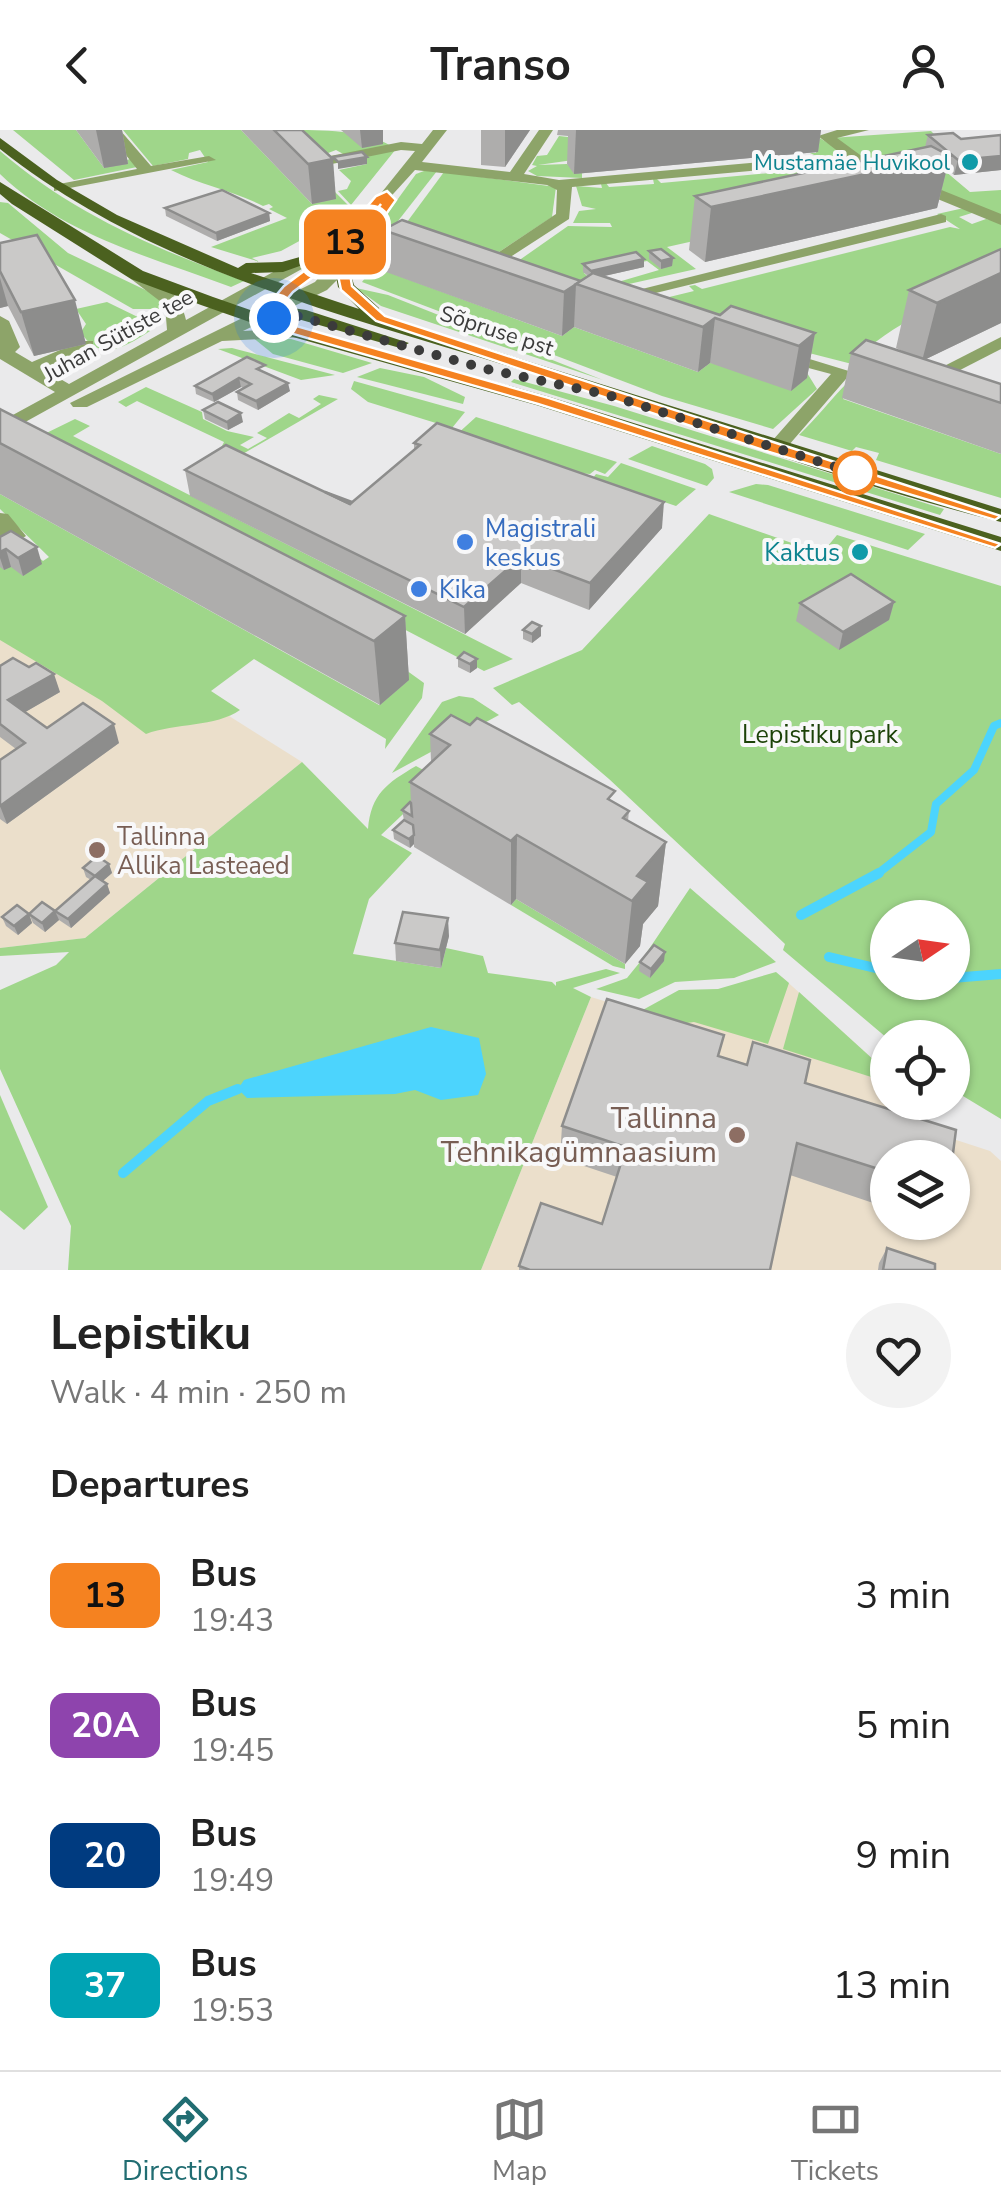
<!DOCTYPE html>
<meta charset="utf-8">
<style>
:root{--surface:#fff;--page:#f2f2f2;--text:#222;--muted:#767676;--line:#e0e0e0;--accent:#216d72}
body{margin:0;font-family:"Nunito Sans",sans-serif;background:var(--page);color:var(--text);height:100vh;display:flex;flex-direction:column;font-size:38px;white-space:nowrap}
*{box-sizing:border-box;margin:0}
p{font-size:32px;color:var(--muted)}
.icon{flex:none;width:55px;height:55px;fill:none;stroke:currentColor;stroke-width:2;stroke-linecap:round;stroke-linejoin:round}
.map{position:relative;height:1140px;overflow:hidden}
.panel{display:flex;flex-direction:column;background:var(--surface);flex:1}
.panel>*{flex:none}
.badge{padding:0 20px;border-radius:15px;font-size:35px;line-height:65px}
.needle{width:65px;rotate:77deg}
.controls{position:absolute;left:870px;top:770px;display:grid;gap:20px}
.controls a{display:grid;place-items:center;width:100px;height:100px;border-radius:50%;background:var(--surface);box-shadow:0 2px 8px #0004;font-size:50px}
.you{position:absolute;width:50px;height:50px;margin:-25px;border:8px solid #fff;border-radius:50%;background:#1a73e8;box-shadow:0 0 0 15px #1a73e833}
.map>.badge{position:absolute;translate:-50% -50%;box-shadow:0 0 0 5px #fff}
h2{padding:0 50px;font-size:38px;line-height:90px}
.round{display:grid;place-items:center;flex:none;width:105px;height:105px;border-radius:52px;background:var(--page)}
.head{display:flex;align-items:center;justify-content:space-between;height:170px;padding:0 50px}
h1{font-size:48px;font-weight:700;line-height:75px}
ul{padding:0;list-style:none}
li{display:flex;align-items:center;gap:30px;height:130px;padding:0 50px}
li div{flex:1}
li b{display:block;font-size:38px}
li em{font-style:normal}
li .badge{min-width:110px;font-weight:700;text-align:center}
header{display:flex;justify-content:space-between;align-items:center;height:130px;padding:0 50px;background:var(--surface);font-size:45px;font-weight:700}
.tabs{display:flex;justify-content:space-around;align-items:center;height:140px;border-top:2px solid var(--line);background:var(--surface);font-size:28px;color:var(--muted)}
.tabs a{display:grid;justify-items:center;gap:5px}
.tabs .current{color:var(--accent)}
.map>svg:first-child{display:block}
</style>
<header><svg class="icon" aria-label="back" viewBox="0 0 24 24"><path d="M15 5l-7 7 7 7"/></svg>Transo<svg class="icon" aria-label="person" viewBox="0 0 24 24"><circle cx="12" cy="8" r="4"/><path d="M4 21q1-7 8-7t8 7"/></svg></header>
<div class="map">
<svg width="1001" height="1140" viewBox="0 0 1001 1140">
<rect width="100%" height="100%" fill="#eaeaeb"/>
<g fill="#ebdfcb" fill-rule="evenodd">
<path d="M33,462l269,170 -217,176 -85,10v-335z"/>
<path d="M782,847l105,95 1,30 13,1 -3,18 92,30 11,10v109h-520l110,-273 88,27zM888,1028h64v64h-64z"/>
</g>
<g fill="#9fd68a" fill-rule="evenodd">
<path d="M13,0h63l28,38 26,-9 7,8 -63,13z"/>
<path d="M123,0h118l71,74 22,-13 15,15 -19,25 -16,2 -33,18 -29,7 8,4 -49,-15 76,-29 -18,-9 4,-2 -4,-3 -6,2c-31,-16 -61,-20 -92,-36l37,-8 -8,-12 -11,3 -1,6 -35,7z"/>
<path d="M289,0c31,0 78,0 102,16l-46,9 -9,-5 -13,5 2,4z"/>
<path d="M572,0h211l-245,35 29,-1 15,9v5l-45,-2 -9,-5 9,-5 -5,-1 5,-9 10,-1 12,-19 9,1z"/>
<path d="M931,1l14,14 -26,4 51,43 31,-2v28l-136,-55 -34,-25z"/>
<path d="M818,7l23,14 -4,4 7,-1 47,43 -224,50 29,22 -76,17 -2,-4 41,-12 -12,-9 -63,12 15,14 -88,-21 57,-40 44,1 -2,-4h-37l6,-12 17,-2 -14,-3 -6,-20 26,2 -1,-4 5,-1 3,4 45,-3 -1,-5h4l4,4 162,-15 -1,-3 9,-2 -21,-10h6z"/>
<path d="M396,19l-45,56 -13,-14 9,-2 4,-8 -12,-11 28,-6 -8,-8z"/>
<path d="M0,21c72,62 156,98 244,130l-13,6c-80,-30 -168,-52 -231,-113z"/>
<path d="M424,41h13l-85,109 1,-19 63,-87z"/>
<path d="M444,42l112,15 -4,30 -59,39 -103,-11z"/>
<path d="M0,72l8,1 60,50 90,43 11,13h-36l-133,-76z"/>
<path d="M964,78l11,4 -16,5 13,7 14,-5 15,3v58c-54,22 -109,40 -149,84l-109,-28 -86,-36 37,-9 -5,-5 6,-1 7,4 248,-62 10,2 -23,-15z"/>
<path d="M387,120l1,22 174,64 12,-9 124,45 12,-9 94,5 13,21 -44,40 -111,-33 -300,-114z"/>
<path d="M356,158l32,7 215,85 -222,-74z"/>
<path d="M107,172l39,19 4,10c-24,16 -51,32 -69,1l5,-8 -10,-15z"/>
<path d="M252,207l39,2 81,24 -29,10 -70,-19z"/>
<path d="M232,218l103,27 -34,5 -83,-31z"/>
<path d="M380,238l44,9 41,20 -2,7 -106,-27z"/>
<path d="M514,249l100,27 330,103 -4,6 -429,-133z"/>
<path d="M354,251l111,31 -13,16 -84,-26 -17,-13z"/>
<path d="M848,252l-5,17 158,55v44l-125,-38 3,-7 -23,-6 -4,4 -53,-16c18,-17 31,-35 49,-53z"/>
<path d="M146,257l56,25 1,7 24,12 27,6 -14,8 8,4 19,-11 -10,-5 32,-20 10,5 22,-14 -8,-5 6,-4 19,4 -97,56 -20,-7 3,-6 -87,-41 -11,6 -8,-5z"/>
<path d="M476,287l141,45 -12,12 -10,-4 -5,4 -12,-1 -123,-37z"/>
<path d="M75,289l15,7 -17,10 440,223 -29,12 -197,-103 -261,-125z"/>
<path d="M652,316l53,18 7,5 2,9 -7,8 -79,-27z"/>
<path d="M621,333l75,26 -20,17 -83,-28 3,-4 12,3z"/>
<path d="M756,354l12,1 157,49 -17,16 -179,-58z"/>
<path d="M0,364l379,211 20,-40 25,18 -2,15 -37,51 1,-10 -132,-80 -43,32 29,19c-24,17 -65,13 -94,24l-44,-33 -102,-61v-83l23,-12 20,16 6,-4 -49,-48z"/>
<path d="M709,384l117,41 1,-8 10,-12 164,51v533l-48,-29 -1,-52h-65l-104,-88 2,-6 -20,-19 -156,-146 -90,-77 -7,3 -19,-17 89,-38zM888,788h64v64h-64z"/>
<path d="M459,566l14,2 26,17 -107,58 50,-71z"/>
<path d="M302,632l66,67c3,-35 19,-46 48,-63l24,13 -59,56 31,18 -43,46 -16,55 88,14 5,-20 37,8 5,17 64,9 4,4v-4l50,-13 14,4 -47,15 18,9 -110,273h-413l3,-44 -71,-157v-79l56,-25 13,-13 -69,4v-8l85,-10z"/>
<path d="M690,758l86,74 -42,16 -59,4 -36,17 -43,-10 31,-11 13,-16 4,2 3,-4 -4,-2z"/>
<path d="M516,769l109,65v5l-12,-3 -102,-61z"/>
<path d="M776,842l13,11 -21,61 -74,-22 -15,2 -40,-12 40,-22 39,-1z"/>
<path d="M799,862l88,80v10l-104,-33z"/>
<path d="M0,965l48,112 -24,23 -24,-20z"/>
</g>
<path fill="#4cd4fd" d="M431,897l48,11 7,36 -8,21 -37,5 -26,-10 -20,4 -148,4 -9,-9 6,-9z"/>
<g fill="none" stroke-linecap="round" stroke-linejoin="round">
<path stroke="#4cd4fd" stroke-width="8" d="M876,745l55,-43 5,-28 38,-34 20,-44 7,-3"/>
<g stroke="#4cd4fd" stroke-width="10">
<path d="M801,785l78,-42"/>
<path d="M829,827l59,14"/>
<path d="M952,848l49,-4"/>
<path d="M123,1043l85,-72 30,-12"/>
</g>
<g fill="#8da469" fill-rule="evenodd">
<path d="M106,0h14l31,36 58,-10 7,4 -162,31v-6l83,-16z"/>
<path d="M275,0h15l30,28 81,-16 21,2 11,-14h14l-25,32 88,10 29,-42h14l-29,44 35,6 257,-23 7,4 -7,4 -244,22 -3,32 -88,57 -8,-5 2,-3 81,-54 1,-24 -10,-5 -132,-15 -42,46 12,4 -37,49 -21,21 -84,41 56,-3 6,1v8l-83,4 -135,66h-14l-3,-4 245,-121 54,-62 -31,29 -338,187v-14l55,-30 -55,-33v-43l9,5 11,26 -5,5 17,10 49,-21h12v8l-48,21 24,14 98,-54 -2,-25 -34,-26v-8c24,-2 51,26 55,49l140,-77 56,-51 33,-41 -14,-1 -84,17z"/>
<path d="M837,0h32l-32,8 30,22 134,54v11l-144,-59 -39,-30z"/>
<path d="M941,84l5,2v6l-331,81 -9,-5z"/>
<path d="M1001,207v12l-74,38 -7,2 -9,-6z"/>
<path d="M777,219l75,23 -70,81 -7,2 -10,-6 66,-75 -60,-16v-8z"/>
<path d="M0,383l8,1 18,22 -26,16z"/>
</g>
<g fill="#4b611f" fill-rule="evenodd">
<path d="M0,8l57,42 60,35 121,53 8,-5 36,-1 32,-9 8,5 -39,14 -32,1 108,36 -21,-22 -4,-21 14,-3 6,22 25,23 1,7 621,194v13c-146,-36 -289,-90 -432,-137 -196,-63 -405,-106 -569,-236z"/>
<path d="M0,52l143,89 70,26 92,32 245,68 451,140v14l-465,-146 -243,-68 -92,-32 -70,-26 -119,-75 -12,-10z"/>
<path d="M265,174l41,6 103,33 -9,5 -102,-29 -39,-6 -3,-4z"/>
</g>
</g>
<g fill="#aeadac">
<path d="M76,0h46l6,34 -24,4z"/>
<path d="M241,0h61l34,69 -24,5z"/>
<path d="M341,0h42v14l-21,4z"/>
<path d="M481,0h49l-25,37 -24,-2z"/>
<path d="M558,0h263l-3,22 -244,22 -7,-10 1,-28 -11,-1z"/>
<path d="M928,5l33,4 40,-4v35l-47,5 -7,-7 -10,40 -232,54 -16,-12 6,-54 230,-49z"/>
<path d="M165,78l104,5 1,8 -53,20 -51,-25z"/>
<path d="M383,100l198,51 7,-5 -5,-4v-8l61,3 -40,9 116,39 95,18 -8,45 -16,13 -81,-28 -12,9 -124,-45 -12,9 -176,-64z"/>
<path d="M0,113l86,101 -52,12 -26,-50 -8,2z"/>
<path d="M1001,119v74l-75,36 75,25v70l-159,-56 9,-45 53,-1 -8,-4 13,-58z"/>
<path d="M649,121l24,7 -1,8 -11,3 -12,-10z"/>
<path d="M266,243l24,18 -32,19 -20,-10 -1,-8 6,-4 -2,-1 -27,15 -18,-8 -1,-8z"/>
<path d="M0,279l405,207 4,64 -29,25 -380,-211z"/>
<path d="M203,280l40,12 -15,8 -23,-11z"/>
<path d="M414,313l248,85 -73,82 -68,-27 -56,51 -275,-138 -5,-26 140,22 27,10 62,-52z"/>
<path d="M0,407l42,27 -19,12 -12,-9 -7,3 -4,-3z"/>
<path d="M894,472l-5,18 -50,30 -43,-29 4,-18z"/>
<path d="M523,500l18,6 -9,7 -9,-4z"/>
<path d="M458,528l19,1v9l-7,5 -12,-6z"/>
<path d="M0,536l60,26 -35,20 22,16 72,15 -112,81 -7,-5v-59l16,-11 -16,-12z"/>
<path d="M430,604l184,69 15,8 -1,10 38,21 -8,64 -15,18 -3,22 -15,18 -109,-65 -5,6 -97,-58v-3l-4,4 -16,-9 -1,-9 11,-10 -2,-10 9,-7 -1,-21 21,-20z"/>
<path d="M109,734l3,9 -9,8 4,3 3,9 -39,35 -12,-8 -14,12 -12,-9 -4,-9 26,-3 36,-31 -5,-3 -3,-9z"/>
<path d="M29,784l3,9 -14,12 -12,-9 -4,-9z"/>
<path d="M449,806l-8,32 -45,-7 -1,-18z"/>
<path d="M664,831l-14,17 -11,-7 1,-9z"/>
<path d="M720,926l85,27 83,75v50l-98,-33 -20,95h-251v-4l83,-42 15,-47 -57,-19 2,-32z"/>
<path d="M887,1118l48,22h-57l1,-7z"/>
</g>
<g fill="#8d8d8c">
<path d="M96,0h26l6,34 -24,4z"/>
<path d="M360,0h23v14l-21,4z"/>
<path d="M505,0h25l-25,37z"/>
<path d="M576,0h245l-3,22 -244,22z"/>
<path d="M950,26l-13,52 -232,54 6,-55z"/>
<path d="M1001,26v14l-47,5 4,-15z"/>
<path d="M367,27v7l-29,5v-7z"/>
<path d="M333,29l3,40 -24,5 -4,-40z"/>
<path d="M269,83l1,8 -53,20 -1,-8z"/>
<path d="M673,128l-1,8 -11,3v-8z"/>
<path d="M644,129v8l-53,12v-8z"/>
<path d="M1001,143v50l-79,38 15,-58z"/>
<path d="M0,148l8,28 -8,2z"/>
<path d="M576,154l-2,43 -12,9 2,-44z"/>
<path d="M75,170l11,44 -52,12 -13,-44z"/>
<path d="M715,188l-5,45 -12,9 5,-45z"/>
<path d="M815,203l-8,45 -16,13 8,-45z"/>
<path d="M239,248l2,9 -27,15 -2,-8z"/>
<path d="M288,253l2,8 -32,19 -2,-9z"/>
<path d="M241,283l2,9 -15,8 -1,-8z"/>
<path d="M664,372l-2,26 -73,82 1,-27z"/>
<path d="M37,417l5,17 -19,12 -5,-18z"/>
<path d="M6,419l5,18 -7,3 -4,-12v-6z"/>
<path d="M521,427v26l-56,51 -1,-27z"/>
<path d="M894,472l-5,18 -50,30 4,-18z"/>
<path d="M405,486l4,64 -29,25 -6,-64z"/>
<path d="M541,496v10l-9,7v-9z"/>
<path d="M477,529v9l-7,5v-9z"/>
<path d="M54,544l6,18 -45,26 -7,-18z"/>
<path d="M114,594l5,19 -112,81 -7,-18z"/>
<path d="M414,705v9l-4,4 -1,-9z"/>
<path d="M517,705l-1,64 -5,6v-64z"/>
<path d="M666,712l-8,64 -15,18 -3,22 -15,18 7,-63 5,-25z"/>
<path d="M109,734l3,9 -14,12 -3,-9z"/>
<path d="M107,754l3,9 -39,35 -3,-9z"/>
<path d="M55,781l4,9 -14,12 -3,-9z"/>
<path d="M29,784l3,9 -14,12 -4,-9z"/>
<path d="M448,788l1,18 -8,32 -1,-18z"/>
<path d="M665,822l-1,9 -14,17 1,-9z"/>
</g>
<g fill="#cac9c8" stroke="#8d8d8c" stroke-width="2.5">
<path d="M274,0h28l31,29 -25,5z"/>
<path d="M953,3l8,6 40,-4v21l-43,4 -30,-25z"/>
<path d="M931,16l19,10 -239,51 -16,-11z"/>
<path d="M362,22l5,5 -29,5 -5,-5z"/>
<path d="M222,60l47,23 -53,20 -51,-25z"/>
<path d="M402,90l179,61 -17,11 -181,-62z"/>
<path d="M37,105l38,65 -54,12 -21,-41v-28z"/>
<path d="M661,119l12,9 -12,3 -12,-10z"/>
<path d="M1001,119v24l-64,30 -28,-13z"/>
<path d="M636,122l8,7 -53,12 -8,-7z"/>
<path d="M593,143l127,42 11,-9 84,27 -16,13 -84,-28 -12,9 -127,-43z"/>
<path d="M866,210l135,44v19l-150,-50z"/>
<path d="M247,227l18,8 -8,4 31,14 -32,18 -19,-9 14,-8 -12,-6 -27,16 -17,-8z"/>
<path d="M218,272l23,11 -14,9 -24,-12z"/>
<path d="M0,279l405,207 -31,25 -374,-198z"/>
<path d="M437,293l227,79 -74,81 -69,-26 -57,50 -279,-137 41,-25 124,59 70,-59 -6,-2z"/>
<path d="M325,362l27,10 -2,2z"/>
<path d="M11,401l26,16 -19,11 -12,-9 -6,3v-15z"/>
<path d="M851,444l43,28 -51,30 -43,-29z"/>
<path d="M532,492l9,4 -9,8 -9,-4z"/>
<path d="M464,522l13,7 -7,5 -12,-6z"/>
<path d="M13,528l16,9 7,-4 18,11 -46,26 39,28 36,-25 31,21 -114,82v-46l25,-17 -25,-19v-58z"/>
<path d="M451,585l19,10 7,-7 138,73 -7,8 21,12 -6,7 43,24 -29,34 11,6 -16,19 -115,-66 -6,6 -101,-59 40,-37 -20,-11z"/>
<path d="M410,672l1,1 1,13 -10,-6z"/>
<path d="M404,690l9,5 1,10 -5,4 -16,-9z"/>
<path d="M97,726l12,8 -14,12 -12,-8z"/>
<path d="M95,746l12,8 -39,35 -13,-8z"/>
<path d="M42,772l13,9 -13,12 -13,-9z"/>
<path d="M17,775l12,9 -15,12 -12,-9z"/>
<path d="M403,782l45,6 -8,32 -45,-7z"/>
<path d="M654,815l11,7 -14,17 -11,-7z"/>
<path d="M607,869l117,36 -6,21 29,9 6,-23 57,18 -5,23 151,47 -4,31v-3h-64v14l-91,-29 -27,127h-240l-11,-4 22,-63 61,21 24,-77 -64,-21z"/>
<path d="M887,1118l48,16v6h-52z"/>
</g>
<path fill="#f58220" stroke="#fff" stroke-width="2.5" d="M387,61l9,9 -47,67 3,19 33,30 616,200 -6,4 -226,-68 -393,-131 -35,-31 -5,-24 45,-62 -44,55 -44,33 -14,17 10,15 260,74 452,146 -6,4 -457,-144 -259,-74 -14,-21 2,-3 17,-20 44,-33 48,-57z"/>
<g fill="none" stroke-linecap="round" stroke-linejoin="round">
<path stroke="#3b3b3b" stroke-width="10" stroke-dasharray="0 18" d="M274,188l-2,-9 214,60 122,26 247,78"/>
</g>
<g fill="#0f9aa8" stroke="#f8f8f9" stroke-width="4">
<circle cx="970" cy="32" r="10"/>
<circle cx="860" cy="422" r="10"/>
</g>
<circle fill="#fff" stroke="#f58220" stroke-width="5" cx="855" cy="343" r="20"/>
<g fill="#3f7fe0" stroke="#f8f8f9" stroke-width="4">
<circle cx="465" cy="412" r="10"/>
<circle cx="419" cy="459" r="10"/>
</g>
<g fill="#8d6e63" stroke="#f8f8f9" stroke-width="4">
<circle cx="97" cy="720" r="10"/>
<circle cx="737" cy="1005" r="10"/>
</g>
<g text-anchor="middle" stroke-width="8" stroke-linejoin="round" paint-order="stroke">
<g font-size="22" fill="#0d838f" stroke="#f8f8f9" text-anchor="end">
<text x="950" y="40">Mustamäe Huvikool</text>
</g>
<g font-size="22" fill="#3b3b3b" stroke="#f8f8f9">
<text transform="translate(497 200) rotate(18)" y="8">Sõpruse pst</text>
<text transform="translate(118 205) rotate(-29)" y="8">Juhan Sütiste tee</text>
</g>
<g font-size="25" fill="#366cbe" stroke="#f8f8f9" text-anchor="start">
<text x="485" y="407">Magistrali<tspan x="485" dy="29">keskus</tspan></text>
<text x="439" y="468">Kika</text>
</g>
<g font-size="25" fill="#0d838f" stroke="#f8f8f9" text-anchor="end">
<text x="840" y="431">Kaktus</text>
</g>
<g font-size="25" fill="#1c4208" stroke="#f8f8f9">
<text x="820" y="613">Lepistiku park</text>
</g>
<g font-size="25" fill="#785e54" stroke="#f8f8f9" text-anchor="start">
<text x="117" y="715">Tallinna<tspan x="117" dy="29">Allika Lasteaed</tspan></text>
</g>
<g font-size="30" fill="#785e54" stroke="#f8f8f9" text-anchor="end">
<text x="717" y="998">Tallinna<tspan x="717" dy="34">Tehnikagümnaasium</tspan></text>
</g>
</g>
</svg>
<div class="controls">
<a><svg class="needle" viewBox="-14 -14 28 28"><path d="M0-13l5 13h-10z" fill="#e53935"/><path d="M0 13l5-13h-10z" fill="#767676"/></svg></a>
<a><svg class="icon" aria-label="locate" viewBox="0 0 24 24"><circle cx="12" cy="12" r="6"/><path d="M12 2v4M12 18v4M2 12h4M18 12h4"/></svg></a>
<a><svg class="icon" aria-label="layers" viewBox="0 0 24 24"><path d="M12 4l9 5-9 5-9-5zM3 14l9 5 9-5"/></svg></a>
</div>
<div class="you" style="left:274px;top:188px"></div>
<b class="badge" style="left:345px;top:112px;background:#f58220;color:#111">13</b>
</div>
<section class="panel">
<div class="head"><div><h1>Lepistiku</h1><p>Walk · 4 min · 250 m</p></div><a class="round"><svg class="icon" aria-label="heart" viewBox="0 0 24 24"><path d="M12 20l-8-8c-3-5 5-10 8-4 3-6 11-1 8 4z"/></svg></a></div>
<h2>Departures</h2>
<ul>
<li><span class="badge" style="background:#f58220;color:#111">13</span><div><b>Bus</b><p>19:43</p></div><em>3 min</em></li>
<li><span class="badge" style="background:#8e44ad;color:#fff">20A</span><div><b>Bus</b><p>19:45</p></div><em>5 min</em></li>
<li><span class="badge" style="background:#003b80;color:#fff">20</span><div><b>Bus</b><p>19:49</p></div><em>9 min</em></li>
<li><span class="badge" style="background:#00a3b4;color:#fff">37</span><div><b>Bus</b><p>19:53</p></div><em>13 min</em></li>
</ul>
</section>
<nav class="tabs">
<a class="current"><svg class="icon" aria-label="directions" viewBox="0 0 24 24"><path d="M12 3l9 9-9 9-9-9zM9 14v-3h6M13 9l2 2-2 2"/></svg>Directions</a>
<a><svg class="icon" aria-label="map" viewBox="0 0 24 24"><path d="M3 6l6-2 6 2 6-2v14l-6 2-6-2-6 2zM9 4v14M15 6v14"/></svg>Map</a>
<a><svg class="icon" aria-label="tickets" viewBox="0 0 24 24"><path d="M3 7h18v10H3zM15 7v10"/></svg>Tickets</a>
</nav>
